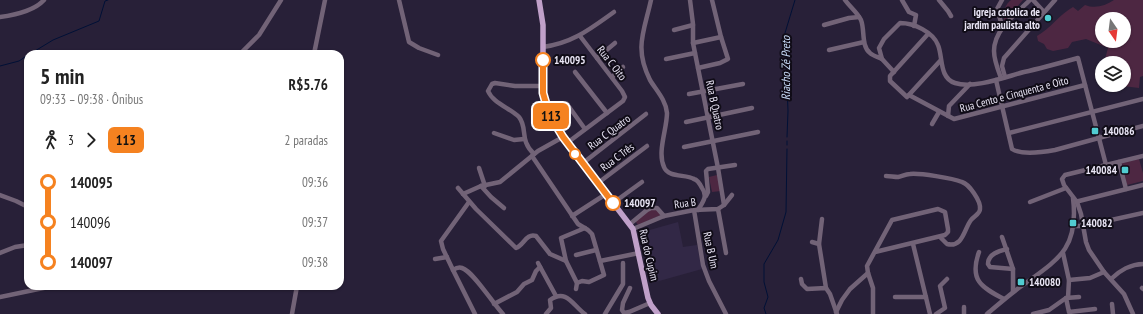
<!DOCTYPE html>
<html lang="pt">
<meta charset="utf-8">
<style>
:root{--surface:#fff;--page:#f6f6f6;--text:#222;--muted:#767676}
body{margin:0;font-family:"PT Sans Narrow",sans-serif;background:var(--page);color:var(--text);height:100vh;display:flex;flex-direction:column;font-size:15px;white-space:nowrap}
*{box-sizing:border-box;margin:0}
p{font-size:13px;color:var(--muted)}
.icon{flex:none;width:22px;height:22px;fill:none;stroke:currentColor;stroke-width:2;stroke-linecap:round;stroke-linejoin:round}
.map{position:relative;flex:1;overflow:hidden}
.side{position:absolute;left:24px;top:50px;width:320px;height:240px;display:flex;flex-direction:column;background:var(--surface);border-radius:12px;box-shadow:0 1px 3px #0004}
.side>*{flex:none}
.badge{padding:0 8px;border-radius:6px;font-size:14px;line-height:26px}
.needle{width:26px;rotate:166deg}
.controls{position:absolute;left:1095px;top:12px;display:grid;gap:8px}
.controls a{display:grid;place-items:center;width:36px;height:36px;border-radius:50%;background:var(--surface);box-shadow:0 1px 3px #0004;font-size:20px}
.map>.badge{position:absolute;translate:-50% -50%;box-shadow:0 0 0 2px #fff}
.legs{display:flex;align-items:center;gap:6px;height:44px;padding:0 16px;font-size:13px}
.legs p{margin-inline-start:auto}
.head{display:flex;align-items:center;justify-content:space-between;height:68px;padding:0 16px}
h1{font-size:22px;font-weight:700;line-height:30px}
ul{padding:0 16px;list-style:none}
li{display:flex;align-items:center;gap:14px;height:40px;font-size:15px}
li i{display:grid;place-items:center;width:6px;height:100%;margin:0 5px;background:currentColor}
li i::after{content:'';width:10px;height:10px;margin:-5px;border:3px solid;border-radius:50%;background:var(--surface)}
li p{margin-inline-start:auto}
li:first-child i{background:linear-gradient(#0000 50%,currentColor 0)}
li:last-child i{background:linear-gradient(currentColor 50%,#0000 0)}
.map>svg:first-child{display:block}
</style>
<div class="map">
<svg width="1143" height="314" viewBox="0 0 1143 314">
<rect width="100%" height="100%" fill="#282038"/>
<path fill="#322846" d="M678,222l5,25 14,-2 5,24 -50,14 -13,-50z"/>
<g fill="#4d2742" fill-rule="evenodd">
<path d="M1011,0h12l-19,22c-1,-10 0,-16 7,-22z"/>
<path d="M1114,0h29v76l-3,1 -1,11 -24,-3h9v-22h-20l4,-15 -22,-9 -14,3 -4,6 -15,3 -6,-2 -3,-5 -6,-3 -1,-5c14,-8 22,-21 36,-29l5,4 7,-6c10,4 20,1 29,-5zM1102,19h22v22h-22z"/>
<path d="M1139,159l4,14v8l-16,4 -5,-22z"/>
<path d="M717,175l4,16 -9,1 -3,-15z"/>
<path d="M649,210h8l4,5 -23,10 -3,-4z"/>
</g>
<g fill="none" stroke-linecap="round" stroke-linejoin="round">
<g stroke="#001036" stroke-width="1">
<path d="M30,54l23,-14 46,-19 6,-20 3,-1"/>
<path d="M0,66l19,-5 9,-6"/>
<path d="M787,137l1,-26 -3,-78 10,-33"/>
<path d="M787,145v-4"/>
<path d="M766,314l-2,-6 4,-11 -4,-15v-18l14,-24 8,-28 1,-63"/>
</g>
<g stroke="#726377" stroke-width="4.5">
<path d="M399,0l10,42 10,6 19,7"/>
<path d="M651,0c-7,32 -17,48 -1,80 6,10 16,20 17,33 0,16 -10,39 -3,54 4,11 22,7 30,12 4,1 6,5 8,9 6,8 1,14 -4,22"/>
<path d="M690,0l3,24v19l25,125 6,37"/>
<path d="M845,0c5,7 12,12 16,20 4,10 0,26 9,33 3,3 8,4 12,6"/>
<path d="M902,0l7,12 7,3 -2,11"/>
<path d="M939,0l9,11 3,5"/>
<path d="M1002,0l-5,9 4,13 3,3"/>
<path d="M1033,0l11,12"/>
<path d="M0,17c15,-2 34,-6 44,-17"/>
<path d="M824,25l25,-7 10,-1"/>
<path d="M674,30l19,-5"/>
<path d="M928,34l-38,42v5l17,16 33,-36"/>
<path d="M693,43l28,-6 -9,-37"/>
<path d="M543,47c30,-4 47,-18 71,-35"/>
<path d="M829,50l35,-8"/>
<path d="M241,53l18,-18 22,-35"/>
<path d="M314,54l11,-54"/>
<path d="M597,58l18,-15"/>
<path d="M666,59l29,-6"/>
<path d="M698,68l22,-5 8,-4 -7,-22"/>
<path d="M575,72l32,41"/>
<path d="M894,72l-12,-13 -3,-11 5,-9 16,-16c14,0 33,9 38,22 5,12 1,33 17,38 19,6 50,-6 69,-11 18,-4 36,-9 54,-14l28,107"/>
<path d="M612,77l11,-10"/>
<path d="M1005,77l-3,-11 2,-8 51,-58"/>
<path d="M1001,78c-3,-8 -7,-18 -7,-27 0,-22 22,-37 36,-51"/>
<path d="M996,80l16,69c9,6 32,3 43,1l88,-24"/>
<path d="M689,94l54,-10"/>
<path d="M909,95l45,24 131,-34"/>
<path d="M567,104l18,25"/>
<path d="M948,116l1,-10 21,-22"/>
<path d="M686,122l66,-14"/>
<path d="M932,124l7,-12"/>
<path d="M494,133l20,7 10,-1"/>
<path d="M1009,133l134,-34"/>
<path d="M567,143l56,-42 2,-4 -3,-6 -42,-55"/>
<path d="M684,147l74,-15"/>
<path d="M534,154c-15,-14 -6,-26 -15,-37 -9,-9 -26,-14 -31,-26l4,-7 3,-1 20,3h28"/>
<path d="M532,156l46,68 10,6 4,4 12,41 -15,7 -7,-1 -5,2"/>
<path d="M1119,162l7,27"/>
<path d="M583,163l63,-49"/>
<path d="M479,168l6,18"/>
<path d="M886,176c4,0 8,1 12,1 4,-1 8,-3 12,-3 10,-1 42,4 52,8 7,2 19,19 18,27 0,5 -6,7 -9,11 -7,9 -8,28 -24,24l-7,-7"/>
<path d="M598,183l49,-37"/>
<path d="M481,186l10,11 13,11"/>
<path d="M458,188l18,21 40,39c8,-3 10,-15 20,-12l14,18 16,7"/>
<path d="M463,194l18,-8 19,-4 38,-31 25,-14"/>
<path d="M0,195l16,6 12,6"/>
<path d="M706,196l2,-4 -2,-21 2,-2 27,-4"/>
<path d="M1030,202l36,-14"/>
<path d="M1075,202l68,-17"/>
<path d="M613,203l29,-21"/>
<path d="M718,209l8,44"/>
<path d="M694,210l9,55 6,16 17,33"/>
<path d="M572,216l34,-22"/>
<path d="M822,219l-3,25 7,44"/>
<path d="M630,224l17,-14 4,-2h6l7,8"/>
<path d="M1074,226h10l59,-13"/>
<path d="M633,229l31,-13 30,-6 24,-1 6,-4 8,-10"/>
<path d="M1002,237l11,32v23"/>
<path d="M812,242l7,2"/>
<path d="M913,244l17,70"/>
<path d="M1007,249c-8,2 -19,5 -19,15l2,3 23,2"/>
<path d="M979,252c-10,28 2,35 25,47"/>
<path d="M0,253l15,-6 13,-2"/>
<path d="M1063,253l6,27 -1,18"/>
<path d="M576,255l20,-5"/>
<path d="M435,259l12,-2"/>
<path d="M600,261l39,-8"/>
<path d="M538,263l18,33"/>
<path d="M453,270l-10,-21 -2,-8 28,-39"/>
<path d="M801,279l1,5 5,5 19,-1 4,6 7,20"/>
<path d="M1111,279c8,-8 20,-15 32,-15"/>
<path d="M1069,280l21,-2 14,-6"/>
<path d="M630,288l-7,15 -1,7 2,3 5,-1 21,-9"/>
<path d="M1142,288l1,1"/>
<path d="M576,289l1,-6 -11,-22 -5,-23 24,-10"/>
<path d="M0,297l53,-11"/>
<path d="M895,297h31"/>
<path d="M1066,298l3,14 26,-3"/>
<path d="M494,304l23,-12 7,-8 8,-4 4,-9 4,-4"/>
<path d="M1112,304l1,10"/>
<path d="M836,312l6,-12 8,-11 18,-16"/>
<path d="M292,314l5,-28"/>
<path d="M475,314l-22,-44c3,-2 6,-3 9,-2 12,4 31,36 41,46"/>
<path d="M546,314l5,-6 -1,-8c17,-12 23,6 35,14"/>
<path d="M605,314l18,-30v-21"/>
<path d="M873,314v-26l-5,-15 -1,-7 25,-46 46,-11 7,3 3,17v3l-3,3 -70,17"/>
<path d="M936,314l9,-6 -5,-22 7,-7"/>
<path d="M964,314v-7"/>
<path d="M987,314c12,-10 23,-20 36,-29 36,-26 56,-37 50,-87"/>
<path d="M1033,314l16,-4 17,-12 13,-1"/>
<path d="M1133,314l-9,-20 -20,-22 -15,-22 -3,-8 -5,-28 -4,-12 -13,-17 -2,-6 3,-4 78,-19"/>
</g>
<path stroke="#c0a0c9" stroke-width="5.5" d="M539,0l4,25v68l4,14 16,30 70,92 15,69 3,7 7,9"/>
</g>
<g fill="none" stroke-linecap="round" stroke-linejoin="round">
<defs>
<path id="line-1" d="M543,60v33l6,21 14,23 50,66"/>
</defs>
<use href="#line-1" stroke="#fff" stroke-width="9"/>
<use href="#line-1" stroke="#f58220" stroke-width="6"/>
</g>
<g fill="#51ccd1" stroke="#100c17" stroke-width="1.5">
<circle cx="1048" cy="18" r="4"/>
<rect x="1091" y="127" width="8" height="8" rx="2"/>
<rect x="1121" y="166" width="8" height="8" rx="2"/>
<rect x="1069" y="219" width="8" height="8" rx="2"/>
<rect x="1017" y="278" width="8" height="8" rx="2"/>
</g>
<g fill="#fff" stroke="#f58220" stroke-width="2">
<circle cx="543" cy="60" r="7"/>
<circle cx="575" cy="154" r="5"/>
<circle cx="613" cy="203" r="7"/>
</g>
<g text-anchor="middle" stroke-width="4" stroke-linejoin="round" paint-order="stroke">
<g font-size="11" font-weight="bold" fill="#eae6f6" stroke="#100c17" text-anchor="start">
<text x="1040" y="16" text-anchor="end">igreja catolica de<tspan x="1040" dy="13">jardim paulista alto</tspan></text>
<text x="1103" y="135">140086</text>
<text x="1117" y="174" text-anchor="end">140084</text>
<text x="1081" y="227">140082</text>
<text x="1029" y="286">140080</text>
</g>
<g font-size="11" font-weight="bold" fill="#eae6f6" stroke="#100c17" text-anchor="start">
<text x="554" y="64">140095</text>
<text x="624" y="207">140097</text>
</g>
<g font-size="11" fill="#eae6f6" stroke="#100c17">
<text transform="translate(612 63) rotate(52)" y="4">Rua C Oito</text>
<text transform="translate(1014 94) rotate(-15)" y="4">Rua Cento e Cinquenta e Oito</text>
<text transform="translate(715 105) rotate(78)" y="4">Rua B Quatro</text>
<text transform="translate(609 132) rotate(-37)" y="4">Rua C Quatro</text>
<text transform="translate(617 157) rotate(-37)" y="4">Rua C Três</text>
<text transform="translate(685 203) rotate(-8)" y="4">Rua B</text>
<text transform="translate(711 250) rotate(78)" y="4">Rua B Um</text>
<text transform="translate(649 255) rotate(77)" y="4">Rua do Cupim</text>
</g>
<g font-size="12" font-style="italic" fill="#c6d9f5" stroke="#100c17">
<text transform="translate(786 68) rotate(-90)" y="4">Riacho Zé Preto</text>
</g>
</g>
</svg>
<div class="controls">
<a><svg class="needle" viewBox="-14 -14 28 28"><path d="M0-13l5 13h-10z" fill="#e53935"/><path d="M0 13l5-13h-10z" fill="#767676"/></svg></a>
<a><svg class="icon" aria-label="layers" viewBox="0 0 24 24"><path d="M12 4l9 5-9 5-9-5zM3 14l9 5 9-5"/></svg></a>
</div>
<b class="badge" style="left:551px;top:116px;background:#f58220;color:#111">113</b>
<section class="side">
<div class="head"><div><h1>5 min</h1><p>09:33 – 09:38 · Ônibus</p></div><b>R$5.76</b></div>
<div class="legs"><svg class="icon" aria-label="walk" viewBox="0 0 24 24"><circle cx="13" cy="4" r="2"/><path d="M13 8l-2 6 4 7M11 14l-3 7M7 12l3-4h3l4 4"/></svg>3<svg class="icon" aria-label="forward" viewBox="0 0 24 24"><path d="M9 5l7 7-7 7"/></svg><b class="badge" style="background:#f58220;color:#111">113</b><p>2 paradas</p></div>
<ul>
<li><i style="color:#f58220"></i><b>140095</b><p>09:36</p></li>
<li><i style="color:#f58220"></i><span>140096</span><p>09:37</p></li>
<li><i style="color:#f58220"></i><b>140097</b><p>09:38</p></li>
</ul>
</section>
</div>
